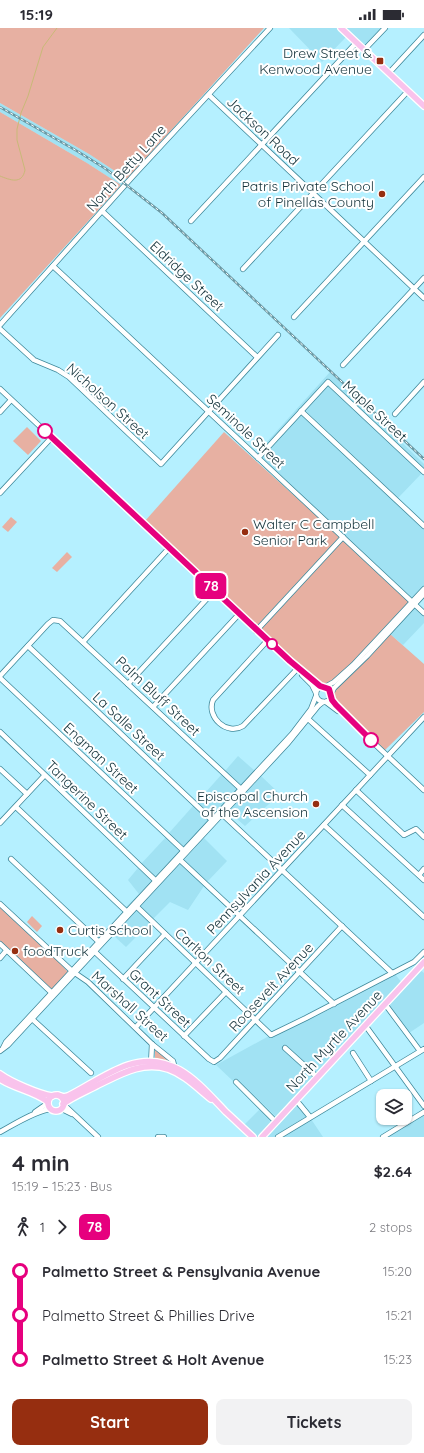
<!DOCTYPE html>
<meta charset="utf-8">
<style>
:root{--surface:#fff;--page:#f2f2f3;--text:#2b2b33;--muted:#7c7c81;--accent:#962e10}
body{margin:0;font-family:Quicksand,sans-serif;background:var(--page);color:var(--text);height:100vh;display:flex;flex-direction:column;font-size:15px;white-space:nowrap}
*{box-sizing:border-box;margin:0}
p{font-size:13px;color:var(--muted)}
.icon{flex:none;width:22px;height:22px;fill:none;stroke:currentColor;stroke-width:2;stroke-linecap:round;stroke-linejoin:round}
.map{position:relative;height:1109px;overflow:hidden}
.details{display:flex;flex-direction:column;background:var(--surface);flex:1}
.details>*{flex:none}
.badge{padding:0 8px;border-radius:6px;font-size:14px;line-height:26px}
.controls{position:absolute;left:376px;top:1061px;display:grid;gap:8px}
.controls a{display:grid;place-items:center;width:36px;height:36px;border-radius:8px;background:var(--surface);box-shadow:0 1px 3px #0004;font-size:20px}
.map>.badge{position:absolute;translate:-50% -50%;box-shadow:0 0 0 2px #fff}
.legs{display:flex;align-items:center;gap:6px;height:44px;padding:0 12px;font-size:13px}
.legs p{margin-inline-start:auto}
.overview{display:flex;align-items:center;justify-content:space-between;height:68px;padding:0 12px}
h1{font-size:22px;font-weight:800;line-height:30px}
.action{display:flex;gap:8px;margin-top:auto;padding:8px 12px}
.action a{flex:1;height:46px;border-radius:8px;background:var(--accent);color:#fff;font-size:16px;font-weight:800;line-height:46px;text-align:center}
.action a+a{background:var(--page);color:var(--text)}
ul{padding:0 12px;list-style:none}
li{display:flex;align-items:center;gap:14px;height:44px;font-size:15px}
li i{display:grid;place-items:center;width:6px;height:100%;margin:0 5px;background:currentColor}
li i::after{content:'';width:10px;height:10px;margin:-5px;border:3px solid;border-radius:50%;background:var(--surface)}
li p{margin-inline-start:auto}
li:first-child i{background:linear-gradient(#0000 50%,currentColor 0)}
li:last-child i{background:linear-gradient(currentColor 50%,#0000 0)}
.status{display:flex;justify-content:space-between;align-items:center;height:28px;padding:0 20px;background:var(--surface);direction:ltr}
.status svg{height:11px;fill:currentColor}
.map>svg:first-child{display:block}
</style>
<div class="status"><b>15:19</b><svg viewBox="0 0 49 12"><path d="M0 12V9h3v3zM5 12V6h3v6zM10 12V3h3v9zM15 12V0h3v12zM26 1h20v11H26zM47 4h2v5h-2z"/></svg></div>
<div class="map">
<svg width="424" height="1109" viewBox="0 0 424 1109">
<rect width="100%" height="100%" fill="#b5f0ff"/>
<g fill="#a1e2f3">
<path d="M289,0h48l9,9 -24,25z"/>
<path d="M344,0h38l-17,19z"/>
<path d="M0,75l89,51 38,25 -6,6 -34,-22 -87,-51z"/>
<path d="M330,344l94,92v5l-96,-90 -70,75 -1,-1z"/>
<path d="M328,357l94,88 -24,25 -93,-88z"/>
<path d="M301,386l123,115v57l-12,12 -151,-141z"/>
<path d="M415,579l9,9v7l-21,22 -13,-11z"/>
<path d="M238,728l17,15 -14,14 -16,-14z"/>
<path d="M222,746l16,15 -26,28 -15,-15z"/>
<path d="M261,748l19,18 -35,32 -16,-14 -3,2z"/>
<path d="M193,778l16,14 -25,27 -15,-14z"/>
<path d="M166,809l14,14 -25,26 -14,-13z"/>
<path d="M204,810l23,23 -20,21 -23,-22z"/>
<path d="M180,835l24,23 -16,24 -18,-8 -17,17 -14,-13z"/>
<path d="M138,840l14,13 -25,27 -1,-1 13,-13 -11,-14z"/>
<path d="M136,882l14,13 -24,24 -13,-12z"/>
<path d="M420,942l4,3v50l-15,10 -21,-29z"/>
<path d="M395,946l7,9 -85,91 -31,-29 -4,3 32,29 -37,41 -40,-39 -3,3 -18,-17 53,-29 2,2 63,-31z"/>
<path d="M296,1076l11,13 -33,20h-9z"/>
<path d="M260,1081l13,13 -14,15h-2l-13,-12z"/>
<path d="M424,1087v22h-36l33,-20z"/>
<path d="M311,1091l12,18h-41l25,-15z"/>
</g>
<g fill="#e7b0a2">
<path d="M0,0h264l-137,151 -38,-25 -89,-51z"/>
<path d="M0,84l87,51 34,22 -121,133z"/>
<path d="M27,399l14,14 -13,14 -15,-14z"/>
<path d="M224,404l116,105 -83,89 -112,-105z"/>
<path d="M11,489l6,5 -9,10 -6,-5z"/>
<path d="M343,512l66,62 -66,70 -12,10 -8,2 -24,-18 -39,-37z"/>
<path d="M67,524l5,5 -15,15 -5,-4z"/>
<path d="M390,606l34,30v48l-39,38c-12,-11 -47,-41 -52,-54l3,-7z"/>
<path d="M0,879l61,57 7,8 -16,18 -52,-48z"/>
<path d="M32,888l10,10 -5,6 -10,-10z"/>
<path d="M156,1021l16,14 -17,-4v-8z"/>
</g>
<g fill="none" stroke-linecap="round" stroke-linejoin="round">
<path stroke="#c9b978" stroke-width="1" d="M0,148c10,4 22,9 25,-6l-8,-30v-11l4,-16 7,-17 15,-49 14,-19"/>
<defs>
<g id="minor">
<path d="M364,22l21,-22"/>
<path d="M389,45l35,-38"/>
<path d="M209,67l215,203"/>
<path d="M102,183l155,146"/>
<path d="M191,193l165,-178"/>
<path d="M53,238l371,347"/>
<path d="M243,241l165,-178"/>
<path d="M294,289l130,-140"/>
<path d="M0,297l134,-150 136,-147"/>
<path d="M0,301l34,31 24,10 11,7 92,87 117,-129"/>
<path d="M343,337l81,-87"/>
<path d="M0,361l290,272 32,26"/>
<path d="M301,383l123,115"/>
<path d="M0,384l11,-12"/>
<path d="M395,386l29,-32"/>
<path d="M258,430l70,-76 96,90"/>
<path d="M0,465l52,-56"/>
<path d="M256,603l87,-94"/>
<path d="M83,614l87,-95"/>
<path d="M266,614l-53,58c-7,17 14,36 30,26l55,-58"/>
<path d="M28,618l185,175"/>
<path d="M302,647l10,10 4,8"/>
<path d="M0,648l48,-52 5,-4 7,1 182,169"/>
<path d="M0,650l185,174"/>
<path d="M128,656l87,-94"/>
<circle cx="324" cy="666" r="8"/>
<path d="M325,659l9,-5 19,-17 71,-76"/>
<path d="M331,666l3,-6 33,-32 57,-62"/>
<path d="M331,668l3,8 15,16 75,70"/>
<path d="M326,674l12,9"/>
<path d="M153,679l87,-94"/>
<path d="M306,689l64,58"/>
<path d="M0,704l157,150"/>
<path d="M0,741l27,25"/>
<path d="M356,762l48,45 12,-6 8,8"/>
<path d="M342,777l82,75"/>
<path d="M16,779l112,106"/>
<path d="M221,785l171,160"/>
<path d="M0,795l44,-47"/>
<path d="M324,797l100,92"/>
<path d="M11,831l89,84"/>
<path d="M179,831l155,145"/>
<path d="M419,847l5,-6"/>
<path d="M0,876l72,67 16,11 64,62 21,17 1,4 -2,3"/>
<path d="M135,877l136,130 35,-17 108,-56 10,-10"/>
<path d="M0,916l53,50"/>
<path d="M94,923l115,108 5,3 6,-4 122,-132"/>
<path d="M0,930l6,-7"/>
<path d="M123,951l42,-45"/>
<path d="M385,976l35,47"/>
<path d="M30,989l61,56"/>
<path d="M365,997l59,81"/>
<path d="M136,999l288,-310"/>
<path d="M184,1008l42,-44"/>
<path d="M3,1020l3,-6 286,-308 19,-25 5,-13"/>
<path d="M285,1020l32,29"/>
<path d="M0,1023l8,-6 24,-26 255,-275 31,-38 5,-4"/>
<path d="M353,1025l18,28"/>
<path d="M151,1036l1,-20"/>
<path d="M236,1054l40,40"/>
<path d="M296,1072l14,17"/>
<path d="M63,1076l35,33"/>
<path d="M59,1082h5l8,4"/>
<path d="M35,1084l13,-9"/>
<path d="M0,1104c13,-7 37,-22 51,-23"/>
<path d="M158,1109h6"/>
<path d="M278,1109l146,-88"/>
<path d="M383,1109l41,-25"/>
</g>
<g id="major">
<path d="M341,0l83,78"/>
<path d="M0,1046c11,8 39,20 52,22"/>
<path d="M0,1051c15,10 34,12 48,23"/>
<path d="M58,1067l6,2 4,-1c20,-10 39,-24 60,-31 45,-15 71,19 98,47 9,8 18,17 27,25"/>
<circle cx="56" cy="1075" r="8"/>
<path d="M63,1076c11,-8 24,-13 35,-19 23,-11 44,-24 70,-16 17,6 29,19 43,30"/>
<path d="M262,1109l162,-175"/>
</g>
</defs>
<use href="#minor" stroke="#3f899b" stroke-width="6"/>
<use href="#major" stroke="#fff" stroke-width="8"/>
<use href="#minor" stroke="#fff" stroke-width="4.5"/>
<use href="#major" stroke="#f9c3ec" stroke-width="5.5"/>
<defs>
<path id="rail" d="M0,79l77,44 29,18 56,44 262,246"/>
</defs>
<use href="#rail" stroke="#6a98a3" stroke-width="2.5"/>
<use href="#rail" stroke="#fff" stroke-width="1" stroke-dasharray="3" stroke-linecap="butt"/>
</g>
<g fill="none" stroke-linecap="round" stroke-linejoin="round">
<defs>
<path id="line-1" d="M45,403l245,230 30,25 9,3 3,11 4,5 35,35"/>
</defs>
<use href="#line-1" stroke="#fff" stroke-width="9"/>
<use href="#line-1" stroke="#e6007e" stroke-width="6"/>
</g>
<g fill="#962e10" stroke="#fff" stroke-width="1.5">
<rect x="376" y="29" width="8" height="8" rx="2"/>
<circle cx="382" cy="166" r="4"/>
<circle cx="245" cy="504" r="4"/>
<circle cx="316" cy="776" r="4"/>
<circle cx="60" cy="902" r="4"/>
<circle cx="15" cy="923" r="4"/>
</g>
<g fill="#fff" stroke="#e6007e" stroke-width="2">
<circle cx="45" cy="403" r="7"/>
<circle cx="272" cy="616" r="5"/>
<circle cx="371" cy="712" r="7"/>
</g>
<g text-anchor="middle" stroke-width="4" stroke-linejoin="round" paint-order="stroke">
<g font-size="14" fill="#14333b" stroke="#fff" text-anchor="end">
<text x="372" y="30">Drew Street &amp;<tspan x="372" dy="16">Kenwood Avenue</tspan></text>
<text x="374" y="163">Patris Private School<tspan x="374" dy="16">of Pinellas County</tspan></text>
<text x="253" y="501" text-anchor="start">Walter C Campbell<tspan x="253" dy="16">Senior Park</tspan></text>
<text x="308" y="773">Episcopal Church<tspan x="308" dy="16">of the Ascension</tspan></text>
<text x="68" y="907" text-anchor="start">Curtis School</text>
<text x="23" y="928" text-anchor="start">foodTruck</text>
</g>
<g font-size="14" fill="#14333b" stroke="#fff">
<text transform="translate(263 103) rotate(43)" y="5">Jackson Road</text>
<text transform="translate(126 140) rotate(-48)" y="5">North Betty Lane</text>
<text transform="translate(187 248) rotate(43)" y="5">Eldridge Street</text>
<text transform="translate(108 373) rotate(42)" y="5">Nicholson Street</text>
<text transform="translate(375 383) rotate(43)" y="5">Maple Street</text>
<text transform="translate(246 403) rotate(43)" y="5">Seminole Street</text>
<text transform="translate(158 668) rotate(43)" y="5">Palm Bluff Street</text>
<text transform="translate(129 698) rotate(43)" y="5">La Salle Street</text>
<text transform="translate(101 730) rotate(43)" y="5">Engman Street</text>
<text transform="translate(87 772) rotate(44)" y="5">Tangerine Street</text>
<text transform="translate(256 854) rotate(-47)" y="5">Pennsylvania Avenue</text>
<text transform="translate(210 933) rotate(43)" y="5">Carlton Street</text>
<text transform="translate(271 959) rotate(-47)" y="5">Roosevelt Avenue</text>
<text transform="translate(160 970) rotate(43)" y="5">Grant Street</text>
<text transform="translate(130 978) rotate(42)" y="5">Marshall Street</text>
<text transform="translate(334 1013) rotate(-47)" y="5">North Myrtle Avenue</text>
</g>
</g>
</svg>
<div class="controls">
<a><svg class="icon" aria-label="layers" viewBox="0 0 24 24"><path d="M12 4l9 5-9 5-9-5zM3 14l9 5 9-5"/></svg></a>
</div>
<b class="badge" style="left:211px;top:558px;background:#e6007e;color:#fff">78</b>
</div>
<section class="details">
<div class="overview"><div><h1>4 min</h1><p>15:19 – 15:23 · Bus</p></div><b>$2.64</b></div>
<div class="legs"><svg class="icon" aria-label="walk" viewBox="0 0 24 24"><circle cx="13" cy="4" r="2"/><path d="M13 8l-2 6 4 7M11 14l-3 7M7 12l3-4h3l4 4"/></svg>1<svg class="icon" aria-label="forward" viewBox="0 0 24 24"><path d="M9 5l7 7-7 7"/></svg><b class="badge" style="background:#e6007e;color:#fff">78</b><p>2 stops</p></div>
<ul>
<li><i style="color:#e6007e"></i><b>Palmetto Street &amp; Pensylvania Avenue</b><p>15:20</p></li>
<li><i style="color:#e6007e"></i><span>Palmetto Street &amp; Phillies Drive</span><p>15:21</p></li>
<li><i style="color:#e6007e"></i><b>Palmetto Street &amp; Holt Avenue</b><p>15:23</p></li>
</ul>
<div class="action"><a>Start</a><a>Tickets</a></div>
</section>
